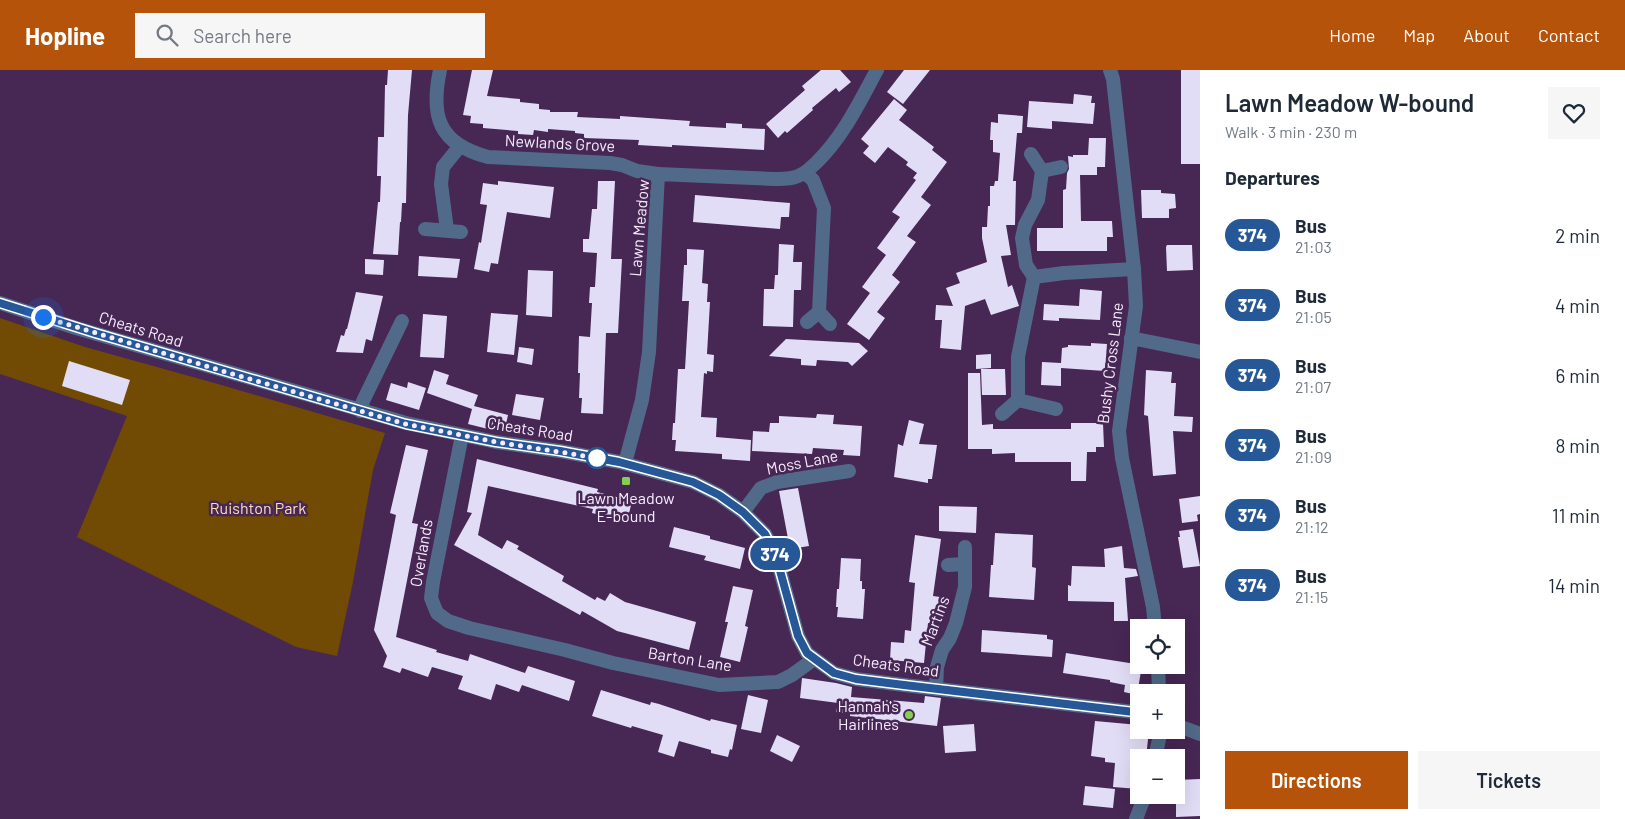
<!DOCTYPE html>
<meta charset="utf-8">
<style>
:root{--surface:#fff;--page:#f6f6f7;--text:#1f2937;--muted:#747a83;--accent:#b45309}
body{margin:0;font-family:Barlow,sans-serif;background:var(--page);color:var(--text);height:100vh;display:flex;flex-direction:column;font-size:19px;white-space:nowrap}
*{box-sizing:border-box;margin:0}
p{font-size:16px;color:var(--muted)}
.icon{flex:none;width:28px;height:28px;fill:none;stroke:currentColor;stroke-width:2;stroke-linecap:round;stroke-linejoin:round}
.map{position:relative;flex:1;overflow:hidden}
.side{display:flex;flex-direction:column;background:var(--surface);width:425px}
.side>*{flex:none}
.badge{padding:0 10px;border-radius:16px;font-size:18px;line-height:32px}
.fabs{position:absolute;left:1130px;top:549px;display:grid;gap:10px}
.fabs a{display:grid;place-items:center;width:55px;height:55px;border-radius:0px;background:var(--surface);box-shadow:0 5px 20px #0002;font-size:25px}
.you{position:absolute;width:25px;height:25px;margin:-12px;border:4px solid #fff;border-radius:50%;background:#1a73e8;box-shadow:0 0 0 8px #1a73e833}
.map>.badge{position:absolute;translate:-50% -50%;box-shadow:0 0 0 2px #fff}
h2{padding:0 25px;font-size:19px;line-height:45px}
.round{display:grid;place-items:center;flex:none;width:52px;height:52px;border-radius:0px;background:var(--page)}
.overview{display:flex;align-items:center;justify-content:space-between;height:85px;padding:0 25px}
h1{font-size:24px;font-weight:600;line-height:38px}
.action{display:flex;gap:10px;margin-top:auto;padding:10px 25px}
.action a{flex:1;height:58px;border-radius:0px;background:var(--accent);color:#fff;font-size:20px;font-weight:600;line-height:58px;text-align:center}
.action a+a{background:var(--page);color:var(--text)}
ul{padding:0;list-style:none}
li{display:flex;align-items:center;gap:15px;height:70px;padding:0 25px}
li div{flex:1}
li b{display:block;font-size:19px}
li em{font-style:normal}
li .badge{min-width:55px;font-weight:700;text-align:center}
header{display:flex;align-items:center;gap:30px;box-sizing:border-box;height:70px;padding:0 25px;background:var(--accent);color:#fff}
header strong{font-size:24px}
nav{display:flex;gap:28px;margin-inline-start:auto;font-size:18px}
.search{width:350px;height:45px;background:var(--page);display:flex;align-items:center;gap:12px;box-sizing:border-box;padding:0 18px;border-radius:0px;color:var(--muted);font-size:19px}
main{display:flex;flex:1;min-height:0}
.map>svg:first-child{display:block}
</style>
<header>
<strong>Hopline</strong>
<div class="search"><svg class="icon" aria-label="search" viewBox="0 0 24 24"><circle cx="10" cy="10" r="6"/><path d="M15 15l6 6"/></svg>Search here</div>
<nav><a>Home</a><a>Map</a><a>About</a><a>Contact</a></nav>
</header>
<main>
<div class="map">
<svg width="1200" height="749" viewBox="0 0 1200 749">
<rect width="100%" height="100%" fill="#472754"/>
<path fill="#714b03" d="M0,248l85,29 133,37 167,49 -12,37 -20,112 -16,74 -41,-9 -219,-110 50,-121 -127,-42z"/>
<g fill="#e2ddf6">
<path d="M388,0h24l-4,45 -2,88h-4l-1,19h-1l-2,33 -25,-1 5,-52h2l1,-26h-4l1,-39h6l1,-52h2z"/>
<path d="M472,0h21l-6,26 33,3v3l19,2v5l11,1v2h28l-1,5 43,2v-3l70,5 -1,5 37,2v-5l16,1v4l23,1 -1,21 -92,-5v2l-34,-2 1,-5 -55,-2v-4l-9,-1v-2l-27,-2v3l-14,-2 -1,5 -15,-1v-3l-35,-3v-4l-13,-1 1,-7 -8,-1z"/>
<path d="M821,0h19l11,12 -12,10 -3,-4 -24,20 1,2 -26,23 -2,-2 -7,7 -12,-14 39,-34 -3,-4z"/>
<path d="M904,0h26l-27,34 -16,-12z"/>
<rect x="1181" y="0" width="19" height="94"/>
<path d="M1074,24l18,2 -1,7h4l-2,21 -41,-3v8l-25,-2 2,-26 44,3z"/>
<path d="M894,29l13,11 -8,10 35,27 -2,3 15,12 -26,35 10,8 -24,31 9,6 -24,33 8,7 -23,30 8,6 -16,22 -22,-16 23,-31 -8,-6 24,-32 -9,-7 23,-31 -8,-5 24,-32 -3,-2 4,-5 -11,-8 2,-3 -20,-15 -13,16 -12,-10 6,-7 -8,-7z"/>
<path d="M998,44l25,2 -1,17h-5l-4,48h3l-1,44h-9l5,30 -10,1 7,31 4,-2 7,21 -28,9 -6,-16 -20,7 -4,44 -21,-2 2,-28h-7l1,-15 17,1 -7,-18 14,-5 -4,-10 31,-11 -5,-24v-11h5l1,-21h2v-20h4l1,-5h3l2,-28 -7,-1v-12h-3l1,-18 7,1z"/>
<path d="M1089,68h17l-1,29h-8v8h-17l1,46h31l1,16h-6v14h-70v-23h26v-38l3,-1 1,-16 2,-4 -1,-13 5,1v-2h15z"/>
<path d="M498,111l56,6 -4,31 -43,-6 -9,52 -7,-1 -2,9 -15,-3 5,-27 2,1 6,-38 -7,-1 3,-21 15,2z"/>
<path d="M598,111h17l-4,78h11l-4,74h-12l-3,81 -22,-1 1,-15h-3l1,-25h-2l1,-37 11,1 2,-34h-3l1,-16h5l2,-34 -14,-1v-13h6l3,-30h5z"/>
<path d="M1141,120h20v3l14,1 1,14 -7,1v9h-27z"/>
<path d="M695,125l95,8 -1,14h-8l-1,12 -87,-7z"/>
<path d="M779,174l15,1 -1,17h9l-1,28h-7l-1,37 -30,-1 1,-37h10l1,-14h3z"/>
<path d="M1167,175h25l1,25 -26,1 -1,-24z"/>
<path d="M687,179l17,1 -2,33 6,1 -1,18h3l-3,52 7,1 -1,17 -6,-1v3l-3,-1 -3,44 16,1 -1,19 35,3 -1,21 -28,-2v-5l-47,-3 1,-11h-4l1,-17h2l3,-54h7l4,-68h-7l2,-36h3z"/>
<path d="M419,186l41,3 -3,19 -39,-2z"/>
<path d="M365,189l19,1 -1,15 -18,-1z"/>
<path d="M528,200l25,1 -1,46 -26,-2z"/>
<path d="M1080,219l22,2 -2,29 -41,-2v3l-16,-1 1,-16 35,2z"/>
<path d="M356,222l27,4 -11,45 -6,-2 -3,14 -27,-1 5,-17 3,1 2,-7h1z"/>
<path d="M491,243l27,2 -4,40 -27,-3z"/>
<path d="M423,244l24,2 -3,42 -24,-1z"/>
<path d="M786,269l73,4 9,8 -16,15 -4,-4 -31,-2 -1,6 -15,-1v-6l-32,-3z"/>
<path d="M1091,273l16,1 -2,27 -44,-3v18l-20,-1 1,-23 19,1 1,-15 6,-1v-2l23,1z"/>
<path d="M519,277l15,2 -2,16 -15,-3z"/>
<path d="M991,284v14l-15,1v-14z"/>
<path d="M69,291l61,19 -8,25 -60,-19z"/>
<path d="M981,299h24l1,26h-24z"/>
<path d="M434,300l15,5 -3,9 32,11 -4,11 34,9 -4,18 -36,-9 4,-15 -45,-16z"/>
<path d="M1146,300l26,2 -1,11h5l-2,33 19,1 -1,15 -19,-1 3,43 -23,2 -5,-60 -4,-1z"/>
<path d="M968,303h12l2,52 11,-1v5h78v-6h32l1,24h-8v5h-9l-1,29h-15v-19h-56v-9l-23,1v-5h-24z"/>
<path d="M408,312l18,6 -7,22 -33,-10 5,-17 16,5z"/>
<path d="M516,324l28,4 -4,22 -28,-5z"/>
<path d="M817,344l17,1 -1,9 29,2 -2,30 -17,-1 1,-5 -31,-2 -1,6 -60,-3 1,-20 16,1 1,-9h9v-7l37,2z"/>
<path d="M909,350l15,4 -5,20 18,1 -5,34h-4v4l-34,-6 4,-33 5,2z"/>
<path d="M406,375l22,5 -16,73 6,1 -22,113 41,13 -1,2 32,9 2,-7 55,19 3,-7 47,15 -6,20 -47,-16 -3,7 -23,-8 -5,16 -33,-11 5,-13 -17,-5 -14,-4 -4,10 -26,-9 -2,5 -17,-6 4,-11 -13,-26 22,-115 -6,-2z"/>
<path d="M477,389l121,30 -1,3 35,9 -5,21 -35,-9 1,-4 -105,-23 -10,49 24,14 5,-9 12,6 -2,3 47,27 -2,5 33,19 2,-3 8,4 5,-8 15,9 71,20 -7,28 -72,-19 -35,-20 -2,4 -126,-70 18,-32 -5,-1z"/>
<path d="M798,418l11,58 -19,3 -11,-58z"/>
<path d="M1200,426v18l-3,1 1,6 -16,2 -3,-24z"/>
<path d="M939,436l38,1 -1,26 -37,-2z"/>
<path d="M674,457l36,9v3l35,9 -5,21 -36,-9 2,-4 -37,-9z"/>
<path d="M1193,459l7,37 -17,2 -5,-31h2l-1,-6z"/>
<path d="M995,463l38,2 -1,32 4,1 -2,32 -45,-3 2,-32h2z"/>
<path d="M915,465l26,4 -8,57 7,1 -2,14 -3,-1 -2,14 -5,-1 -4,40 -34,-3 1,-18 13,1 1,-13 6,1 4,-48 -6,-1z"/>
<path d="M1122,476l2,22 12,1 2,7 -13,2 3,43h-14v-19l-46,-1v-16l3,1 1,-20 33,1 -1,-18z"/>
<path d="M841,488l20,1 -1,22h2v8h3l-2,30 -26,-2 1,-10h-2l1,-18h2z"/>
<path d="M733,516l20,4 -8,36 3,1 -8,35 -20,-5 8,-35h-3z"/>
<path d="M982,560l65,5v4l6,1 -1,17 -71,-5z"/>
<path d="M1066,583l76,12 -5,30 -13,-3 1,-7 -15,-3v-2l-47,-7z"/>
<path d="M802,608l34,5 16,4 -1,10 73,6 1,-7 16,2 -4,28 -87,-10v-2l-14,-2 2,-9 -38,-5z"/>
<path d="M601,620l49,15 1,-3 8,2 51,17 1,-2 26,6 -5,25 -2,-1 -2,8 -17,-4v-3l-32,-9 -5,16 -16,-5 5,-17 -31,-9 -1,2 -39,-12z"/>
<path d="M748,625l20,5 -7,33 -20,-4z"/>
<path d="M1095,651l44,4v5h10l-3,28h-7v31l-26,-2 2,-24 -10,-1v-4l-14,-2z"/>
<path d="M974,654l2,27 -31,2 -2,-27z"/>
<path d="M777,665l23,11 -8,16 -22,-11z"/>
<path d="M1200,709v37l-24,1v-37z"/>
<path d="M1085,716l30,3 -2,19 -30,-3z"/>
</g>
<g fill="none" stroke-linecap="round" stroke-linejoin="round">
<g stroke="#516a89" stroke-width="14">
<path d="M440,0c-10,47 -1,74 48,87l122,6 12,2 15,6 21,3"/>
<path d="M1110,0l3,9 21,190 2,37 -17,125 3,27 31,149 2,21"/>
<path d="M1031,84l11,17 -4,29 -13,25 -3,13 4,27 8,12"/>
<path d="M1042,101l19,-4"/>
<path d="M805,103l8,7 11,28 -5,104 11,12"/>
<path d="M425,159l36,3"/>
<path d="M447,160l-6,-46 2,-17 17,-21"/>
<path d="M807,252l12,-10"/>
<path d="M1131,268l69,14"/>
<path d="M1056,339l-38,-9v-43l16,-80 30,-4 70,-4"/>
<path d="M360,341l3,-10 39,-80"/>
<path d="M1002,344l16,-14"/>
<path d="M462,365l-29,147 -2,16 6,15 11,8 21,7 96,22 48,13 106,22 59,-3 14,-7 22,-16"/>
<path d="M625,393l17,-63 7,-48 9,-178 116,5c11,0 21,0 30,-6 4,-2 8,-7 12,-10 27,-26 43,-60 61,-93"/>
<path d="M743,442l18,-24 16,-6 72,-11"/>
<path d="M948,495l17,-1"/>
<path d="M1158,595l1,27"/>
<path d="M936,619l1,-22 5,-17 8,-12 6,-15 9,-36v-40"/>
<path d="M1155,688l6,-28"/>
<path d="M1136,749l9,-24"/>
</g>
<g stroke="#516a89" stroke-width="14">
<path d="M0,233l76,25 330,95 90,19 64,9 59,11 74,20 26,13 24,17 22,22 11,22 22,80 9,17 27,20 22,6 48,6 230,27 5,-1"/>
<path d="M1176,655l24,9"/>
</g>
</g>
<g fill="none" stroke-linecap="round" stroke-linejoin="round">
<defs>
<path id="line" d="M0,233l95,30 311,91 90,18 64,9 59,11 74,20 26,13 24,17 22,22 11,22 22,80 9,17 27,20 22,6 48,6 230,27 5,-1"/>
</defs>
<use href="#line" stroke="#fff" stroke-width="11"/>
<use href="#line" stroke="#265797" stroke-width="8"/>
<path stroke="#f7ecfd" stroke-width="5" stroke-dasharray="0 9" d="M43,247l203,61 160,46 90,18 108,17 -7,-1"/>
</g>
<circle fill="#fff" stroke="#265797" stroke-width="2.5" cx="597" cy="388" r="10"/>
<g fill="#82d050" stroke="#472754" stroke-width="2">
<rect x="621" y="406" width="10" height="10" rx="2.5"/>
<circle cx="909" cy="645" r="5"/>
</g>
<g text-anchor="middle" stroke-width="5" stroke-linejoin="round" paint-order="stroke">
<g font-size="16" fill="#f7ecfd" stroke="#472754">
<text transform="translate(560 73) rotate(3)" y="6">Newlands Grove</text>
<text transform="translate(639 158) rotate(-85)" y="6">Lawn Meadow</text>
<text transform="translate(141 259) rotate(17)" y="6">Cheats Road</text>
<text transform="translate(1110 293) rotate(-83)" y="6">Bushy Cross Lane</text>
<text transform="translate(530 359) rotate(9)" y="6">Cheats Road</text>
<text transform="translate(802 392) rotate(-11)" y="6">Moss Lane</text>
<text transform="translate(421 483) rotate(-80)" y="6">Overlands</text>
<text transform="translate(935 551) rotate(-69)" y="6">Martins</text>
<text transform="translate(690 589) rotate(9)" y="6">Barton Lane</text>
<text transform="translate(896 595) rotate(8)" y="6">Cheats Road</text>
</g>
<g font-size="16" fill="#f7ecfd" stroke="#472754">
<text x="626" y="434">Lawn Meadow<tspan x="626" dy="18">E-bound</tspan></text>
<text x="899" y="642" text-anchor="end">Hannah's<tspan x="899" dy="18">Hairlines</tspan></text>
</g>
<g font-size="16" fill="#fddeb4" stroke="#472754">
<text x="258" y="444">Ruishton Park</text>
</g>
</g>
</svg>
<div class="fabs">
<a><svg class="icon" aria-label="locate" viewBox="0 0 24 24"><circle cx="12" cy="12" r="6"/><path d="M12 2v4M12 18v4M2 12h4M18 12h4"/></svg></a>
<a>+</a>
<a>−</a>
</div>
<div class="you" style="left:43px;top:247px"></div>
<b class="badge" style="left:775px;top:484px;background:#265797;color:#fff">374</b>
</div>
<section class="side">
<div class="overview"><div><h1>Lawn Meadow W-bound</h1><p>Walk · 3 min · 230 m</p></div><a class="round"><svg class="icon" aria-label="heart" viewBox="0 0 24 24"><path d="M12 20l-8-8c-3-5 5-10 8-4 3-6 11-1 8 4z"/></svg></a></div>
<h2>Departures</h2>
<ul>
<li><span class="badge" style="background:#265797;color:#fff">374</span><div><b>Bus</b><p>21:03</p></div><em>2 min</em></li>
<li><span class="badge" style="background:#265797;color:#fff">374</span><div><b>Bus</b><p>21:05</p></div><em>4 min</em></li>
<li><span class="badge" style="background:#265797;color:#fff">374</span><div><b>Bus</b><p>21:07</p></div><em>6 min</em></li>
<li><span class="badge" style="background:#265797;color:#fff">374</span><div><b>Bus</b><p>21:09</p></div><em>8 min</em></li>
<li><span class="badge" style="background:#265797;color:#fff">374</span><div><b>Bus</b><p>21:12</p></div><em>11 min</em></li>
<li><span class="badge" style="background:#265797;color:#fff">374</span><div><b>Bus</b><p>21:15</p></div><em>14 min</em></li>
</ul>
<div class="action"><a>Directions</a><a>Tickets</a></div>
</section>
</main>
